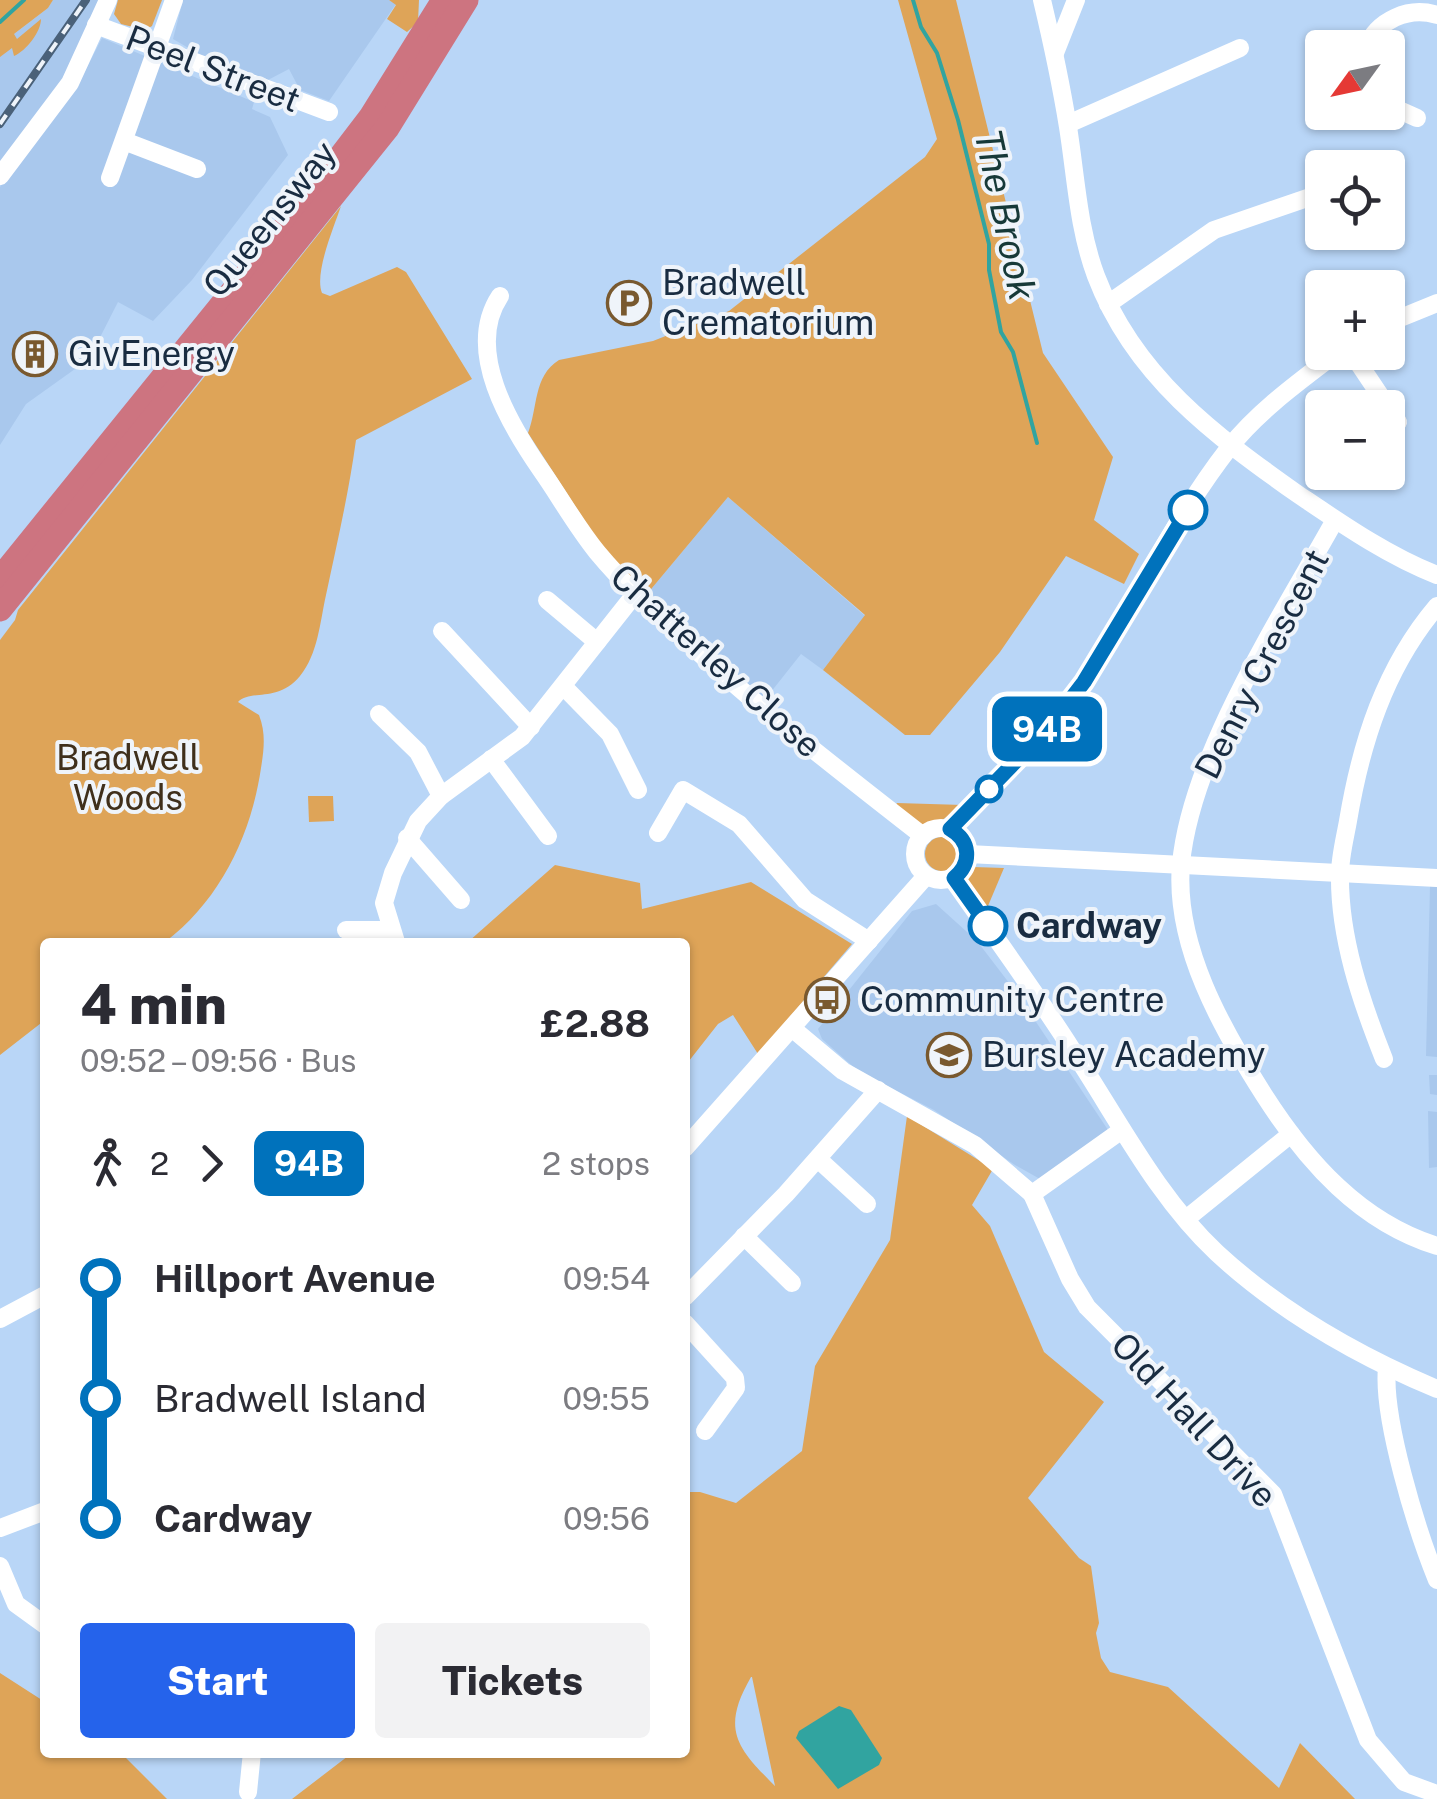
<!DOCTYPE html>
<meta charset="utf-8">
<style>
:root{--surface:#fff;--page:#f2f2f3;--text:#2b2b33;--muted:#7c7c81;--accent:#2563eb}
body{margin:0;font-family:"Public Sans",sans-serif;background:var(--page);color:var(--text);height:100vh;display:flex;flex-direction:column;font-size:38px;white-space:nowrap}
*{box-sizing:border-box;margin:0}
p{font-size:32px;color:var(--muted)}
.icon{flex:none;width:55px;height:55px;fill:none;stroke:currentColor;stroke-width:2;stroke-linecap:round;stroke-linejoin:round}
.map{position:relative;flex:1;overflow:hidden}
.details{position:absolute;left:40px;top:938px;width:650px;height:820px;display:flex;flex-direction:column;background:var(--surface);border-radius:10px;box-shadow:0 2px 8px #0004}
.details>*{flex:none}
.badge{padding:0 20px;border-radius:15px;font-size:35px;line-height:65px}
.needle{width:65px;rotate:237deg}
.fabs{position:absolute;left:1305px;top:30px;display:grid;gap:20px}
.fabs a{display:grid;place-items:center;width:100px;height:100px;border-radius:10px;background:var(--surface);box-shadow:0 2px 8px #0004;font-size:50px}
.map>.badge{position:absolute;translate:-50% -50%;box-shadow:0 0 0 5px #fff}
.legs{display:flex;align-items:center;gap:15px;height:110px;padding:0 40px;font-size:32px}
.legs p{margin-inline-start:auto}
.overview{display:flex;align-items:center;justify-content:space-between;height:170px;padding:0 40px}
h1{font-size:55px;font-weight:800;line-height:75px}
.cta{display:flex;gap:20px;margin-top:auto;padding:20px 40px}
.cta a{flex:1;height:115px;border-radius:10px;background:var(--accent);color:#fff;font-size:40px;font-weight:800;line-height:115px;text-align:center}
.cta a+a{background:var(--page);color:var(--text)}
ul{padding:0 40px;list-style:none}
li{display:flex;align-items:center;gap:35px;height:120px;font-size:38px}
li i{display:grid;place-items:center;width:15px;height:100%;margin:0 12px;background:currentColor}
li i::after{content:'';width:25px;height:25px;margin:-12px;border:8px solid;border-radius:50%;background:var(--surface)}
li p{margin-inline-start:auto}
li:first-child i{background:linear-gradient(#0000 50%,currentColor 0)}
li:last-child i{background:linear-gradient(currentColor 50%,#0000 0)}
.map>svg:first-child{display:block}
</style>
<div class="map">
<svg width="1437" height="1799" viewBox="0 0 1437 1799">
<rect width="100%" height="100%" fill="#b9d6f7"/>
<g fill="#a9c8ed">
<path d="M53,0h49l-33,74 -69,94v-123l48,-37z"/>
<path d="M183,0h206l7,4 -67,97 -29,-11 -11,-21 -23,12 -62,-24 -31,-18z"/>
<path d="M102,38l152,64 -2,7 18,8 18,38 -96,125 -39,41 -35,-19 -29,57 -63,45 -26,41v-258l82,-110z"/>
<path d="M728,497l137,119 -42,54 -22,-16 -38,48 -7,-6 5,-6 -4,-5 -6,6 -104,-97z"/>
<path d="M1430,886l7,1v170l-11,-1z"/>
<path d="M936,904l41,37 39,51 92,138 -68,49 -25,-14 -81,-55 -76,-39 -36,-32 -4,-10 94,-118z"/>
<path d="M1429,1075h8v92l-8,1 -1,-57 9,1v-17l-7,-1z"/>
</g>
<g fill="#dea458" fill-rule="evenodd">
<path d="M0,0h53l-5,8 -34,26 3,5 24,-20c0,13 -15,32 -27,37l-2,-8 -12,9z"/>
<path d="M118,0h44l-10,26 -7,4 -24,-6 -7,-10z"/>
<path d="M389,0h30l-1,22 -11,10 -20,-13 9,-14z"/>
<path d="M898,0h58l87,353 70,104 -19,63 45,34 -15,30 -58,-28 -66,96 -70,83h-25l-82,-65 42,-55 -137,-118 -81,97 -48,-51 -71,-110c10,-25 5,-57 31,-73l94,-19 76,-30 196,-154 12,-18z"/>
<path d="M341,206c-7,21 -27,67 -19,87l8,3 67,-29 9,5 66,107 -116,61c-7,52 -19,103 -30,155 -6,27 -8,59 -26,81 -22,27 -49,13 -62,26l21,13c7,18 5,34 2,53 -10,68 -41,132 -96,174h-120v78l-45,35v-415l15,-20 3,-10z"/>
<path d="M308,796h25l1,25 -25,1z"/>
<path d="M897,803l66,2 -36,26 -32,-25z"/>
<circle cx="942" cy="854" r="17"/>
<path d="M555,865l85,18 2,26 109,-27 101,62 -94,110 -25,-39 -15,9 -33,42v-124h-217z"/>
<path d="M973,867l31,1 -19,45 -21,-31 4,-12z"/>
<path d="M907,1116l86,53 -21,36 18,21 54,126 60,50 -76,96 51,60 12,8 8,57 -3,10 5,25 9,14 58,15 111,101 21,-45 55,56h-1063l60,-46 333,-1v-260h15l36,11 66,-52 13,-85 75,-126zM751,1677h1l23,109c-39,-39 -54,-57 -24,-109z"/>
<path d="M0,1673l45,29v50l76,1 46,46h-167z"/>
</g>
<path fill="#31a4a0" d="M839,1706l12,4 31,48 -3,7 -41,24 -42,-51 3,-7z"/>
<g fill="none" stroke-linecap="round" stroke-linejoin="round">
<g stroke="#31a4a0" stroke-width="4">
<path d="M913,0l8,27 16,26 21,67 31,124v26l12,62 12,20 24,91"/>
<path d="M0,22l24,-22"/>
</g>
<g stroke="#fff" stroke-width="18">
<path d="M1042,0c10,42 19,84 26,127 8,50 10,101 28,149 38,100 118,159 203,219 43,29 89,61 138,80"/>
<path d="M96,25l233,87"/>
<path d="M1366,48c11,-28 43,-42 71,-33"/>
<path d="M1055,53l21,-53"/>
<path d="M1388,105l29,13"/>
<path d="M1068,124l172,-76"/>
<path d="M124,141l73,28"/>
<path d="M0,176l70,-93 38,-83"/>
<path d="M110,178l64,-178"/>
<path d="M500,296c-36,54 10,129 41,174 19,27 35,56 56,82 29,35 63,65 97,96 73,67 151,127 229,188"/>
<path d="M1108,304l106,-74 102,-35"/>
<path d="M1388,323l49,-20"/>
<path d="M1351,352l47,70"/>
<path d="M1335,520c-53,95 -144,235 -154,344 -7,81 41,165 83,231 43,67 96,127 173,151"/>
<path d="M547,600l50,42"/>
<path d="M442,631l89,96"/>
<path d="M564,687l46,47 28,56"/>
<path d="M379,714l39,38 23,44"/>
<path d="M491,759l57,77"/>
<circle cx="941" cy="854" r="26"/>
<path d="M950,829c45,-47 96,-92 133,-147 51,-76 89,-161 146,-234 29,-37 71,-67 109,-96"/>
<path d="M658,833l25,-43 56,34 66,76 64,41"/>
<path d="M407,838l54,62"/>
<path d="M968,854l469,24"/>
<path d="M953,878c40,56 81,112 118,170 46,69 85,148 146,205 65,60 139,102 220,136"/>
<path d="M346,930h44"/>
<path d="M396,942l-12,-39 9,-30 25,-52 23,-25 81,-59 113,-143"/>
<path d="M793,1029l50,42 132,74 57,49 90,-64"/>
<path d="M1384,1059c-23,-58 -45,-122 -44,-185 0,-17 5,-36 8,-53 13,-78 37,-154 89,-215"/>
<path d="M685,1148l241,-272"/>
<path d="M818,1159l49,45"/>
<path d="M1032,1194l38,85 17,28 186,187 95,246 36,42 33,12"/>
<path d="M1186,1219l105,-85"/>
<path d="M744,1236l48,47"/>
<path d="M685,1297l101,-103 92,-104"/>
<path d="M0,1319l45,-24"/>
<path d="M685,1323l50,55 1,10 -31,43"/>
<path d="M1387,1368c-5,50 30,163 50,212"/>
<path d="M0,1528l45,-17"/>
<path d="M0,1566l16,38 29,21"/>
<path d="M248,1792l4,-40"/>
</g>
<g stroke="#cd7480" stroke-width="25">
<path d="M0,579l316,-390 55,-72 73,-117"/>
<path d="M0,609l387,-481 79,-128"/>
</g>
<defs>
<path id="rail" d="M0,124l86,-124"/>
</defs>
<use href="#rail" stroke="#4a6179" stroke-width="8"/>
<use href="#rail" stroke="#eff4fa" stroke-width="4" stroke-dasharray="11" stroke-linecap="butt"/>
</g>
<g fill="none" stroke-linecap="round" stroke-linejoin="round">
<defs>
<path id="line-1" d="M988,926l-34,-48c18,-15 17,-37 -4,-49l101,-104 33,-43 104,-172"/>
</defs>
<use href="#line-1" stroke="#fff" stroke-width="22"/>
<use href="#line-1" stroke="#0072bc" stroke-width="15"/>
</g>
<defs>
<symbol id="parking-ring" viewBox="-11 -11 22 22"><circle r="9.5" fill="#eff4fa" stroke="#79592f" stroke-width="1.5"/><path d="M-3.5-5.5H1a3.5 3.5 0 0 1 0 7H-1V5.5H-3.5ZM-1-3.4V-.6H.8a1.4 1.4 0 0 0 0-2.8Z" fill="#79592f"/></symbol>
<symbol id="building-ring" viewBox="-11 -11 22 22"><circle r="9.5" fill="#eff4fa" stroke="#79592f" stroke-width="1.5"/><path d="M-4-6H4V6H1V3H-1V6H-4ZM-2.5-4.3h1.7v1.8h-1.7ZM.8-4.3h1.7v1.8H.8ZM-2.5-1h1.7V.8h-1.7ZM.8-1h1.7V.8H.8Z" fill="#79592f"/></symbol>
<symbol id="bus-ring" viewBox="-11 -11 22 22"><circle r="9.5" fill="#eff4fa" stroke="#79592f" stroke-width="1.5"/><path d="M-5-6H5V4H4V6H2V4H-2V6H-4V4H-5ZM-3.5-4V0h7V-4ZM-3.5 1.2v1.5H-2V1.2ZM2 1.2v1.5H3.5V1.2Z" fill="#79592f"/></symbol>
<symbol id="school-ring" viewBox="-11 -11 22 22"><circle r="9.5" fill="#eff4fa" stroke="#79592f" stroke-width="1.5"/><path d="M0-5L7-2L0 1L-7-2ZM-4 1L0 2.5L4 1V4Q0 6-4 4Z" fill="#79592f"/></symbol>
</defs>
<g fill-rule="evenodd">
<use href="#parking-ring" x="604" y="278" width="50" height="50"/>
<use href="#building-ring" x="10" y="329" width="50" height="50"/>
<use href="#bus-ring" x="802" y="975" width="50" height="50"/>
<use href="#school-ring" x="924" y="1030" width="50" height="50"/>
</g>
<g fill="#fff" stroke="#0072bc" stroke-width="5">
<circle cx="1188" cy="510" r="18"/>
<circle cx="989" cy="789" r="12"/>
<circle cx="988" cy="926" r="18"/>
</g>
<g text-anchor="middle" stroke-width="8" stroke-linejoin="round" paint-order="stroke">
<g font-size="35" fill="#192c41" stroke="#eff4fa">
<text transform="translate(213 69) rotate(21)" y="12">Peel Street</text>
<text transform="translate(270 219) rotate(-51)" y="12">Queensway</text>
<text transform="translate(716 661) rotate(42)" y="12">Chatterley Close</text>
<text transform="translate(1262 664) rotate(-63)" y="12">Denry Crescent</text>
<text transform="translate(1194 1420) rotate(47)" y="12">Old Hall Drive</text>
</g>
<g font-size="35" fill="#192c41" stroke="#eff4fa" text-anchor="start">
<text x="662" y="295">Bradwell<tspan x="662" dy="40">Crematorium</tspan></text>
<text x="68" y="366">GivEnergy</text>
<text x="860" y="1012">Community Centre</text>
<text x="982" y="1067">Bursley Academy</text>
</g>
<g font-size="35" fill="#3f2f1b" stroke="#eff4fa">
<text x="128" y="770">Bradwell<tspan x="128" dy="40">Woods</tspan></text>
</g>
<g font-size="35" font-weight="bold" fill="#192c41" stroke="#eff4fa" text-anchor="start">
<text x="1016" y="938">Cardway</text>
</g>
<g font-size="38" font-style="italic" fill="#173938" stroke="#eff4fa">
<text transform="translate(1005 215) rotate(78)" y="13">The Brook</text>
</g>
</g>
</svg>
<div class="fabs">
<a><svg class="needle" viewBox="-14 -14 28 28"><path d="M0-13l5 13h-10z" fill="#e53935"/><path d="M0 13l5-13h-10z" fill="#7c7c81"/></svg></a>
<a><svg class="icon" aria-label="locate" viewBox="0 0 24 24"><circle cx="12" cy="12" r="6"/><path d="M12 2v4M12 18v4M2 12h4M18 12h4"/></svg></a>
<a>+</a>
<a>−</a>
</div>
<b class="badge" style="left:1047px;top:729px;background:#0072bc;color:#fff">94B</b>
<section class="details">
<div class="overview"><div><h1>4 min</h1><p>09:52 – 09:56 · Bus</p></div><b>£2.88</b></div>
<div class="legs"><svg class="icon" aria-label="walk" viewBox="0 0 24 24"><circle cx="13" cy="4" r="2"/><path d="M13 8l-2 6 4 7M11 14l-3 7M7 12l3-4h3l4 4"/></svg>2<svg class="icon" aria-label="forward" viewBox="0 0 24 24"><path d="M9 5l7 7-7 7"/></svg><b class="badge" style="background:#0072bc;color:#fff">94B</b><p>2 stops</p></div>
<ul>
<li><i style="color:#0072bc"></i><b>Hillport Avenue</b><p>09:54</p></li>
<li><i style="color:#0072bc"></i><span>Bradwell Island</span><p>09:55</p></li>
<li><i style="color:#0072bc"></i><b>Cardway</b><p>09:56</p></li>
</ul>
<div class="cta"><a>Start</a><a>Tickets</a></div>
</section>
</div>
